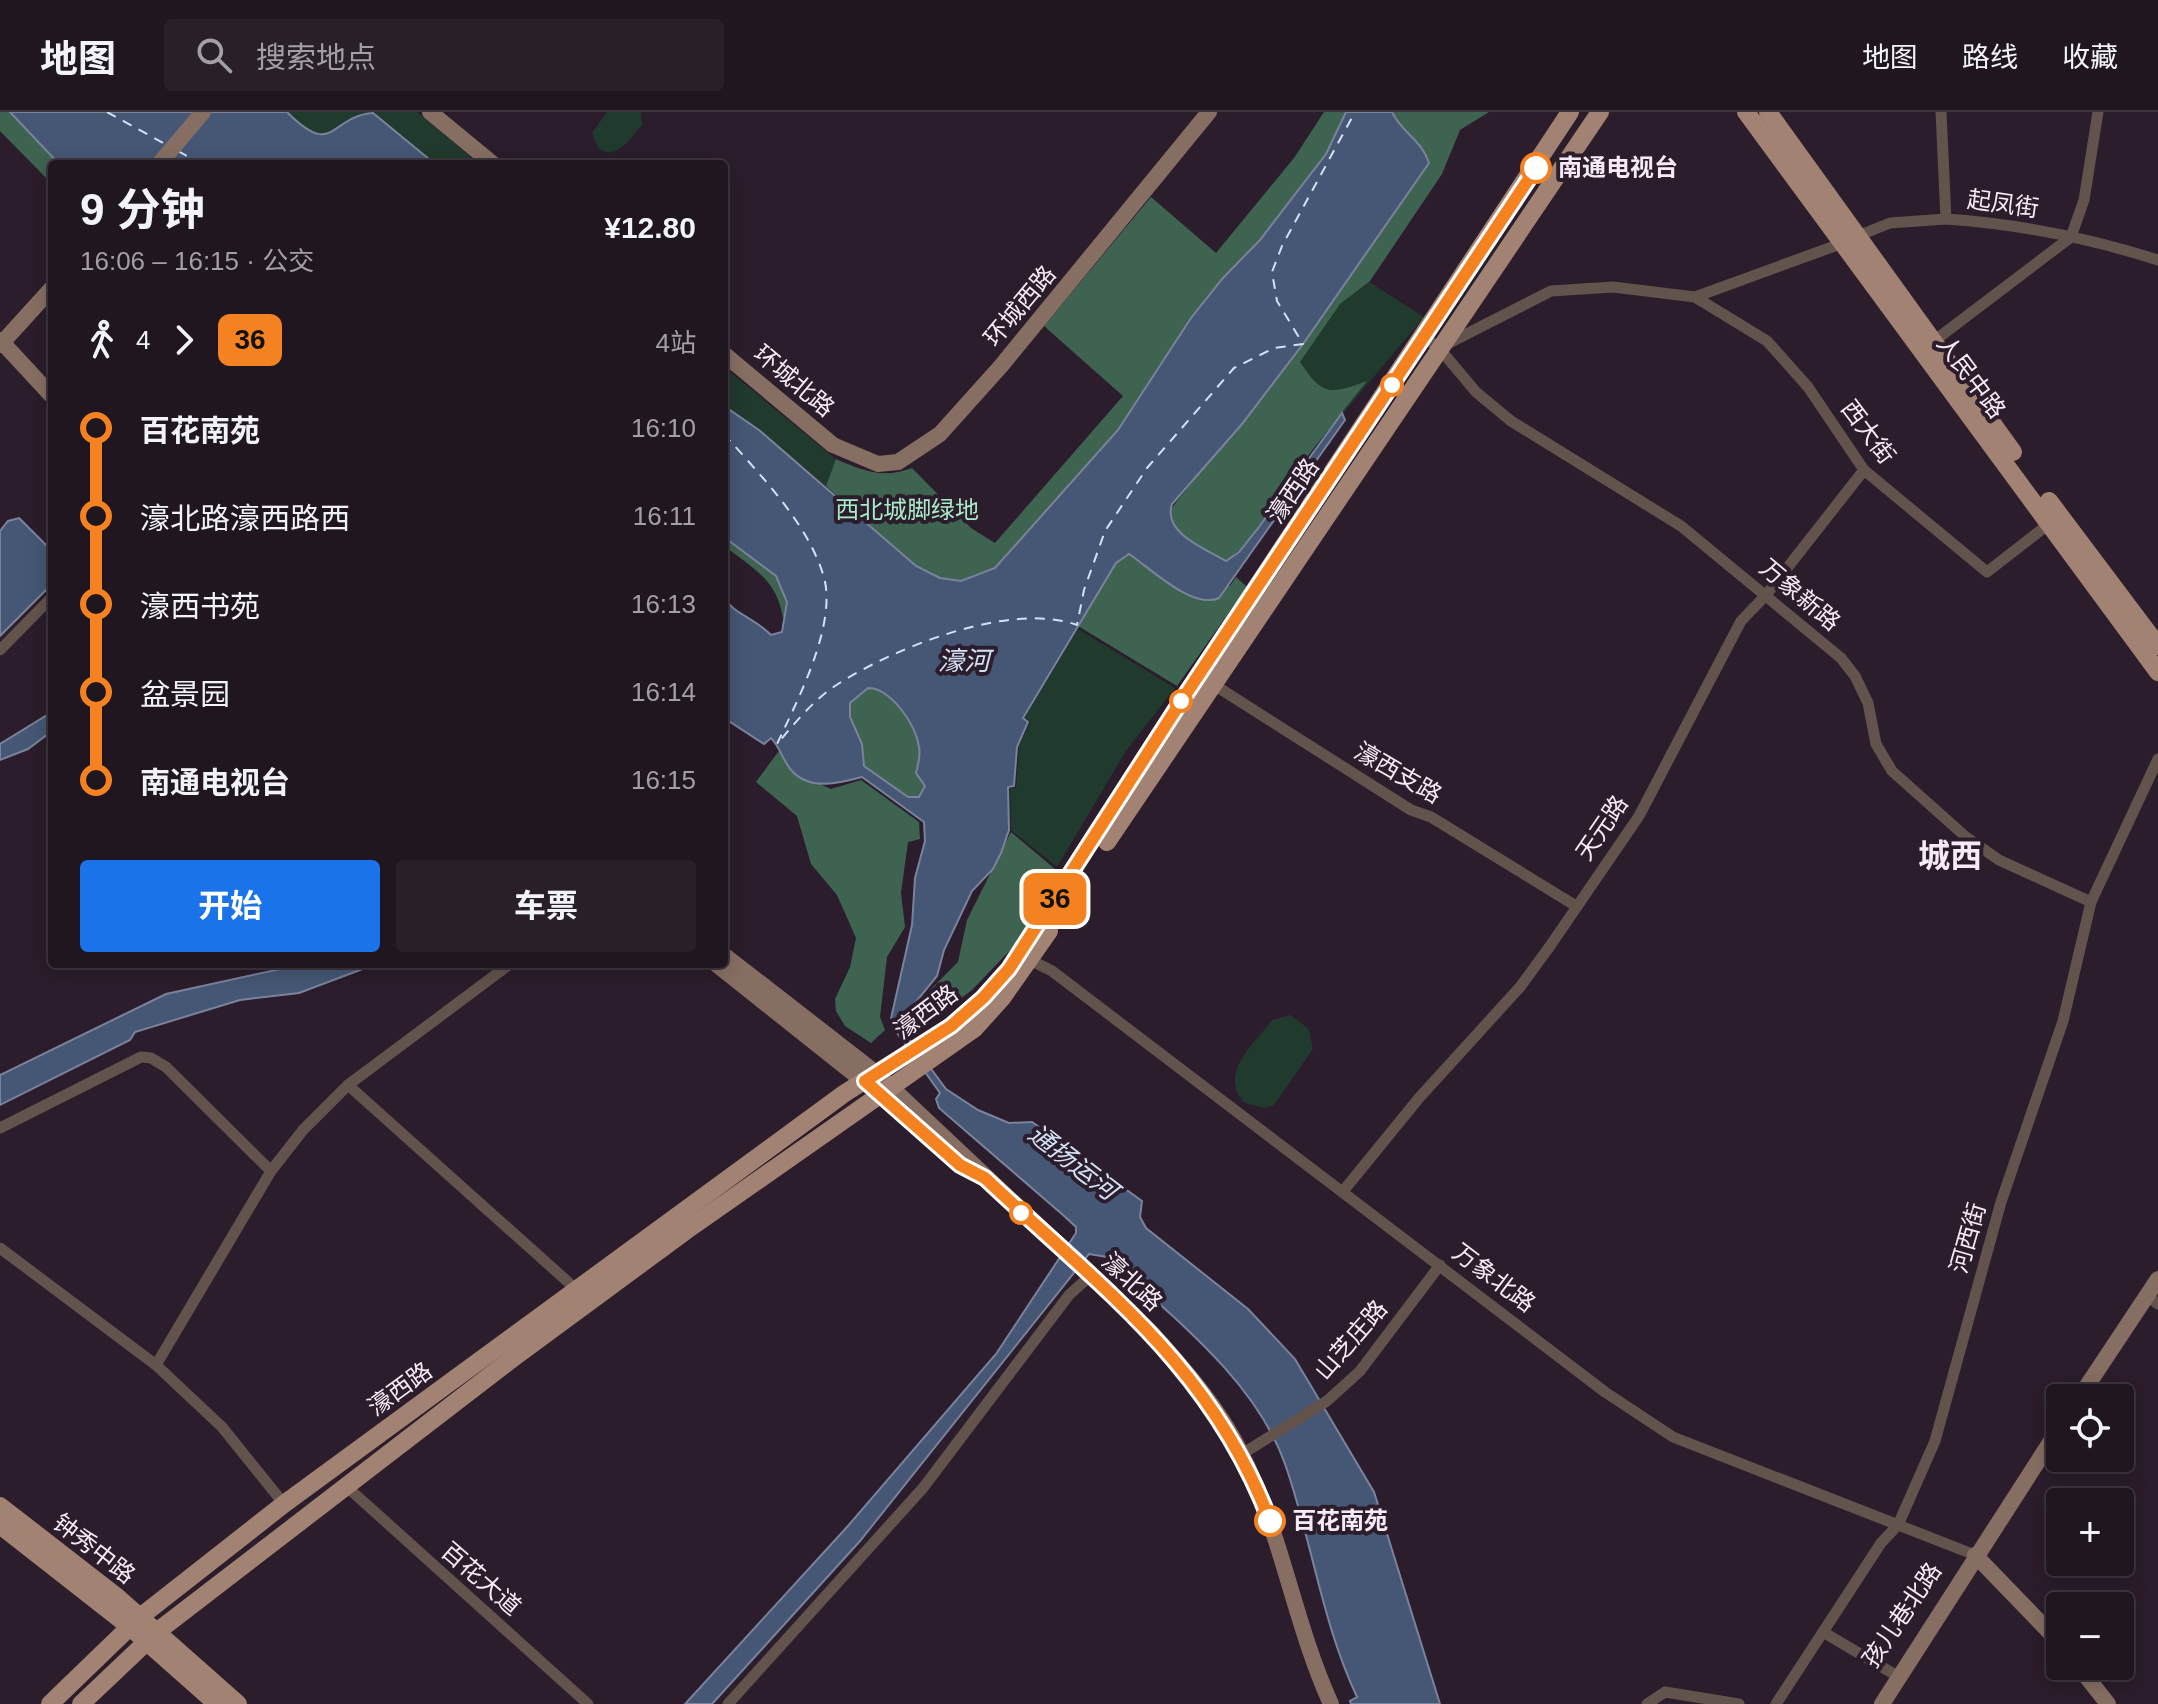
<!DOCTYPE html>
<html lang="zh">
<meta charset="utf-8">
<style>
:root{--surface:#201620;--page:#281f29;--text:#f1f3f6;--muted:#a29fa5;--line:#3d353e;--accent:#1a73e8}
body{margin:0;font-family:Arial,"Noto Sans SC",sans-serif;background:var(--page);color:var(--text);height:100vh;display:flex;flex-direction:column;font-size:30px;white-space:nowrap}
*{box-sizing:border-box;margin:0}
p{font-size:26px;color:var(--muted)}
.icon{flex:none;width:44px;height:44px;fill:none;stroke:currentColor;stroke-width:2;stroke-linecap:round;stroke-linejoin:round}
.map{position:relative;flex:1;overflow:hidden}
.sheet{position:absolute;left:48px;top:48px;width:680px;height:808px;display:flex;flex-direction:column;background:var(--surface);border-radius:8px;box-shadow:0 4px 20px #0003,0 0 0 2px var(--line)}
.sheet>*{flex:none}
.badge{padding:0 16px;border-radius:12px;font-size:28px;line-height:52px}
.controls{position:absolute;left:2046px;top:1272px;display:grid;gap:16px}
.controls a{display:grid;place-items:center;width:88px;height:88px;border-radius:8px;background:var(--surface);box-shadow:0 4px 20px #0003,0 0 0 2px var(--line);font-size:40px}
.map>.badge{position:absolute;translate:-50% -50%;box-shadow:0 0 0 4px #fff}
.legs{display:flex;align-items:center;gap:12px;height:88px;padding:0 32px;font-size:26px}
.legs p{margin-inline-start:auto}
.headline{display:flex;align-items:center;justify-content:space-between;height:136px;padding:0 32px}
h1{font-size:44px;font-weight:700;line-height:60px}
.button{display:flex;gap:16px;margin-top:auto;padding:16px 32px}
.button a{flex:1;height:92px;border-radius:8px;background:var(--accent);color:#fff;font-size:32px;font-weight:700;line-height:92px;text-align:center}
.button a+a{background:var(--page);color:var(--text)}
ul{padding:0 32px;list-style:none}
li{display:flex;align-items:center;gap:28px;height:88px;font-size:30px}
li i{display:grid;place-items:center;width:12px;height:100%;margin:0 10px;background:currentColor}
li i::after{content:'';width:20px;height:20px;margin:-10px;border:6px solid;border-radius:50%;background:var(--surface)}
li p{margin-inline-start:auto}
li:first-child i{background:linear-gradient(#0000 50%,currentColor 0)}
li:last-child i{background:linear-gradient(currentColor 50%,#0000 0)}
header{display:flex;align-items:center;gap:48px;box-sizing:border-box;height:112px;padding:0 40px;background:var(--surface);border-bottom:2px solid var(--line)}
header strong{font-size:38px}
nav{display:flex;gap:44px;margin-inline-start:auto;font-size:28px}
.search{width:560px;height:72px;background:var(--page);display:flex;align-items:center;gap:20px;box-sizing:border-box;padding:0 28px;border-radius:8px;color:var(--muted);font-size:30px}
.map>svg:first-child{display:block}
</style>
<header>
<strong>地图</strong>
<div class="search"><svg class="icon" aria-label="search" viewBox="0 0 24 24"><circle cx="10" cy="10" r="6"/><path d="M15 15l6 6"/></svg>搜索地点</div>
<nav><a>地图</a><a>路线</a><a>收藏</a></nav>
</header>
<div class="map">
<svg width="2158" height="1592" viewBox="0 0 2158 1592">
<rect width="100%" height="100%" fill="#2b1d2b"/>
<g fill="#203a2d">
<path d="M287,0h130l62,52h-44l-62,-51c-44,3 -38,47 -86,-1z"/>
<path d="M607,0h34l1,13c-12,13 -25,37 -44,23l-6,-15z"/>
<path d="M1352,159l72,46 -104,124 -148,63z"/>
<path d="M724,255l112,92 -10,27 -66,-56 -36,-24z"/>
<path d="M1078,517l97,59 -49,63 -69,116 -46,-37 -1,-42h6l3,-42 11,-24 -5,-5z"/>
<path d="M1290,903l19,14 4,20 -39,56 -9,3 -20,-5c-28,-28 9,-59 27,-83z"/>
</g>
<g fill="#3f6351">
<path d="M0,0h10l49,52h-7v20l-52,-53z"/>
<path d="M1324,0h22l-20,42 -66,86 -37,38 -32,40 -73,112 -123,138 -34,13 -21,-3 -24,-12 -90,-80 10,-27c27,12 47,20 76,9l59,60 24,15 128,-147 -79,-70 107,-129 65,56 78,-95z"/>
<path d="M1392,0h97l-29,18 -18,44 -72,107 -30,23 -40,58c23,35 31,32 67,19 -23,29 -47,58 -69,88 -23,31 -39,71 -73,92 -20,-12 -54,-24 -55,-51l133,-166 126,-180z"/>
<path d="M724,425c25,19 76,43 59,81 -6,-38 -30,-50 -59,-72z"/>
<path d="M1129,442l27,20 74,12 6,-9 11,10 -70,99 -99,-60 38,-63z"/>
<path d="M868,576c23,1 48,37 51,59 2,9 -1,17 -3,26l9,13 -6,11h-11l-44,-31 -2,-22 -12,-28v-13z"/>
<path d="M781,636l12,24 38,17 30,-9 58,42 1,17 -12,3 -7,51 4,34 -18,30 -7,60 5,13 -14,13 -26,-17 -9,-15 -1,-12 15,-32 6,-29 -19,-43 -26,-31 -14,-48 -41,-34z"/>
<path d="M1011,720l50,42 -44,69 -45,47 -47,36 -16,-15 49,-49 9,-42z"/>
</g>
<g fill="#455774" stroke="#7a839b" stroke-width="2" fill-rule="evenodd">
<path d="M10,0h277c48,48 42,4 86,1l62,51h-376z"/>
<path d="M1346,0h46c10,21 30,28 37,51l-126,181 -61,80 -70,80c-10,29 34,45 54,57l13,-9 20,-25 83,-114 3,7 -126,178c-26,12 -69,-30 -90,-44l-13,9 -93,155 5,4 -11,25 -3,39 -6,1 1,43 -8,23 -8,16 -21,22 -28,59 -7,26 -39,48 48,65 32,21 31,13 23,-1 110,79 -2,16 6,11 102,81 47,50 79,133 66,212h-89l-1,-3 7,-4c-35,-74 -45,-156 -72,-233 -30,-85 -114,-148 -178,-207l-18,-3 -229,287 -148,163h-27l162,-177 149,-173 80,-121v-6l-13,-12 -124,-107 -3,-9 4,-6 -50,-70 22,-98 3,-47 10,-37 -1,-19 -62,-45c-22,6 -52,14 -70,-6 -9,-9 -11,-23 -21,-33l-7,6 -40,-26v-120c10,16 32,21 47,37l11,-3 5,-30 -11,-26 -52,-39v-131l35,24 157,136 24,12 21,3 34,-13 123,-138 73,-112 32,-40 37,-38 66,-86zM868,576c23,0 48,37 51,59 2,9 -1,17 -3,26l9,13 -6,11h-11l-44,-31 -2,-22 -12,-27v-14z"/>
<path d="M19,406l33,33v33l-52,52v-105l8,-10z"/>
<path d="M52,600v19l-24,18 -28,11v-16z"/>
<path d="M303,852h73l-77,29 -59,7 -105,32 -5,8 -130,65v-30l166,-81z"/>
</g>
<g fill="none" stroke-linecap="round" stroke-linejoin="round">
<g stroke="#d3e1f6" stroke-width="2" stroke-dasharray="10 8" stroke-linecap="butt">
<path d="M107,0l58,32"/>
<path d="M178,39l23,13"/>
<path d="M724,322c36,41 82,87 99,140 16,48 -26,127 -46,170 18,-21 37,-45 61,-60 58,-37 173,-83 239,-59l7,-35 21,-59 42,-63 87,-100 40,-20 29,-4 -26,-43 -5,-29 10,-26 73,-134"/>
</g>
<g stroke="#62534c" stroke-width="11">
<path d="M1941,0l5,107c72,5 143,19 212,41"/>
<path d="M1860,123l30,-12 56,-4"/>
<path d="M1695,185l72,44 41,46 56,83 123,102 63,-49"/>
<path d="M1424,225l15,11 37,44 35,29 170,105 160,132 14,18 13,27 8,41 16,27 74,66 33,23 92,42"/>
<path d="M1934,229l137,-104 13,-37 14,-88"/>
<path d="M1447,232l104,-53 62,-4 82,10 148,-54"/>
<path d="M0,538l52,-53"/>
<path d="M1208,569l203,129 20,7 145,89"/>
<path d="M1030,848l22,11 553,421 68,45 302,118"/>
<path d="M348,973l229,205"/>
<path d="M0,1016l141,-71 10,1 15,9 105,104"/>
<path d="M1344,1078l75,-92 101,-111 30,-41 89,-130 102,-195 25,-26 98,-125"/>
<path d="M0,1136l156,117 66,62 62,77"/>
<path d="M2147,1184l11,8"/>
<path d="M156,1253l115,-194 32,-41 45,-45 162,-121"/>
<path d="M1242,1342l85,-53 33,-30 80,-106"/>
<path d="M346,1374l242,218"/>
<path d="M1899,1565l-76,-45 58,-89 17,-18 37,-84 66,-239 62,-181 28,-119 67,-143"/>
<path d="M728,1592l195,-216 146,-193 21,-19"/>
<path d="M1647,1592l18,-12 74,12"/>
<path d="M1776,1592l47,-72"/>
</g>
<g stroke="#866e62" stroke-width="16">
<path d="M430,0l63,52"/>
<path d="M159,52l44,-52"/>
<path d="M0,228l52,56"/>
<path d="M0,233l52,-57"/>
<path d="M724,242l109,91 45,19 20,-2 42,-28 61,-68 208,-254"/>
<path d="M724,843l152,118 275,259c33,37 69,77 91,123 40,79 52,168 89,249"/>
<path d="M716,852l196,156"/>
<path d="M2079,1286l79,-119"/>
<path d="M1975,1443l85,88"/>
<path d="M2078,1554l30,38"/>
<path d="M1882,1592l178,-277"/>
</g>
<g stroke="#a28373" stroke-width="18">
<path d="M1746,0l412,560"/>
<path d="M1768,0l245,340"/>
<path d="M2049,389l109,145"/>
<path d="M1107,730l493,-730"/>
<path d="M0,1394l116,90 122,108"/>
<path d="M0,1413l130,102 87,77"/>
<path d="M50,1592l90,-87 144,-113 561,-411 106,-67 32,-28 26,-29 171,-266 390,-591"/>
<path d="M81,1592l77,-73 355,-273 174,-128 287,-201 28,-31 47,-67"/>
</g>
</g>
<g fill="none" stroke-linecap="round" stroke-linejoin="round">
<defs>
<path id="line-1" d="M1270,1409c-59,-156 -169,-233 -285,-343l-25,-13 -95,-84 86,-55 32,-28 26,-29 171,-266 356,-535"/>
</defs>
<use href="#line-1" stroke="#fff" stroke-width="18"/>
<use href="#line-1" stroke="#f58220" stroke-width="12"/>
</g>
<g fill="#fff" stroke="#f58220" stroke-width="4">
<circle cx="1536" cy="56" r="14"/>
<circle cx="1392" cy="273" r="10"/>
<circle cx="1181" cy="589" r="10"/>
<circle cx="1021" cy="1101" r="10"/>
<circle cx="1270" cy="1409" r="14"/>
</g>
<g text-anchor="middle" stroke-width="8" stroke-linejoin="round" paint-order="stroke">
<g font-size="24" font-weight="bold" fill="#f5ebf5" stroke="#2b1d2b" text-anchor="start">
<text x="1558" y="64">南通电视台</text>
<text x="1292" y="1417">百花南苑</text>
</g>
<g font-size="24" fill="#f5ebf5" stroke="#2b1d2b">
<text transform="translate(2003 92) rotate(8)" y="8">起凤街</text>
<text transform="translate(1020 194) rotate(-50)" y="8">环城西路</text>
<text transform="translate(1971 265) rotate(53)" y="8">人民中路</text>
<text transform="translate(794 269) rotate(40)" y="8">环城北路</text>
<text transform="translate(1868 320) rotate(53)" y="8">西大街</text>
<text transform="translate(1293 379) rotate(-56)" y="8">濠西路</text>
<text transform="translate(1800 483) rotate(40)" y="8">万象新路</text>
<text transform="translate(1398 661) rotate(30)" y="8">濠西支路</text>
<text transform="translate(1602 716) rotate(-56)" y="8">天元路</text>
<text transform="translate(926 900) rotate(-37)" y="8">濠西路</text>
<text transform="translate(1968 1126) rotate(-74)" y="8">河西街</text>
<text transform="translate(1494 1166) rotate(37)" y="8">万象北路</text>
<text transform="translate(1132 1170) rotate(43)" y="8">濠北路</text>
<text transform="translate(1351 1228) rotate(-49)" y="8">山芝庄路</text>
<text transform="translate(400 1277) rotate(-36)" y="8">濠西路</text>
<text transform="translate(94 1437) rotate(38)" y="8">钟秀中路</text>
<text transform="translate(481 1467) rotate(41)" y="8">百花大道</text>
<text transform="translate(1902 1503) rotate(-56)" y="8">孩儿巷北路</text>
</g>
<g font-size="24" fill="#a9ebc8" stroke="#2b1d2b">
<text x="907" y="406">西北城脚绿地</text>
</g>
<g font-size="26" font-style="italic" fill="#d3e1f6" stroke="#2b1d2b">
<text x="964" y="558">濠河</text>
<text transform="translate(1073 1050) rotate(38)" y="9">通扬运河</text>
</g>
<g font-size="32" font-weight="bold" fill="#f5ebf5" stroke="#2b1d2b">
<text x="1950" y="755">城西</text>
</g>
</g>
</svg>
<div class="controls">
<a><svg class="icon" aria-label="locate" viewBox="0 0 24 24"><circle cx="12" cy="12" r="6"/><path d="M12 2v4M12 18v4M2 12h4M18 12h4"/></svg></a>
<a>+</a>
<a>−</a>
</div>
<b class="badge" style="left:1055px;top:787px;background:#f58220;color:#111">36</b>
<section class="sheet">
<div class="headline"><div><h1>9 分钟</h1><p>16:06 – 16:15 · 公交</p></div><b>¥12.80</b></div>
<div class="legs"><svg class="icon" aria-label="walk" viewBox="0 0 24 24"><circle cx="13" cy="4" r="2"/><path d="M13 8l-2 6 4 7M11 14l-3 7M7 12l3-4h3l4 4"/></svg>4<svg class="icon" aria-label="forward" viewBox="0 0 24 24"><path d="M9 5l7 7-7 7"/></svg><b class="badge" style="background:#f58220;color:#111">36</b><p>4站</p></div>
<ul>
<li><i style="color:#f58220"></i><b>百花南苑</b><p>16:10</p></li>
<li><i style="color:#f58220"></i><span>濠北路濠西路西</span><p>16:11</p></li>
<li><i style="color:#f58220"></i><span>濠西书苑</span><p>16:13</p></li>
<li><i style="color:#f58220"></i><span>盆景园</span><p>16:14</p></li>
<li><i style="color:#f58220"></i><b>南通电视台</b><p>16:15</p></li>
</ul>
<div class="button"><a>开始</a><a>车票</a></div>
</section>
</div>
